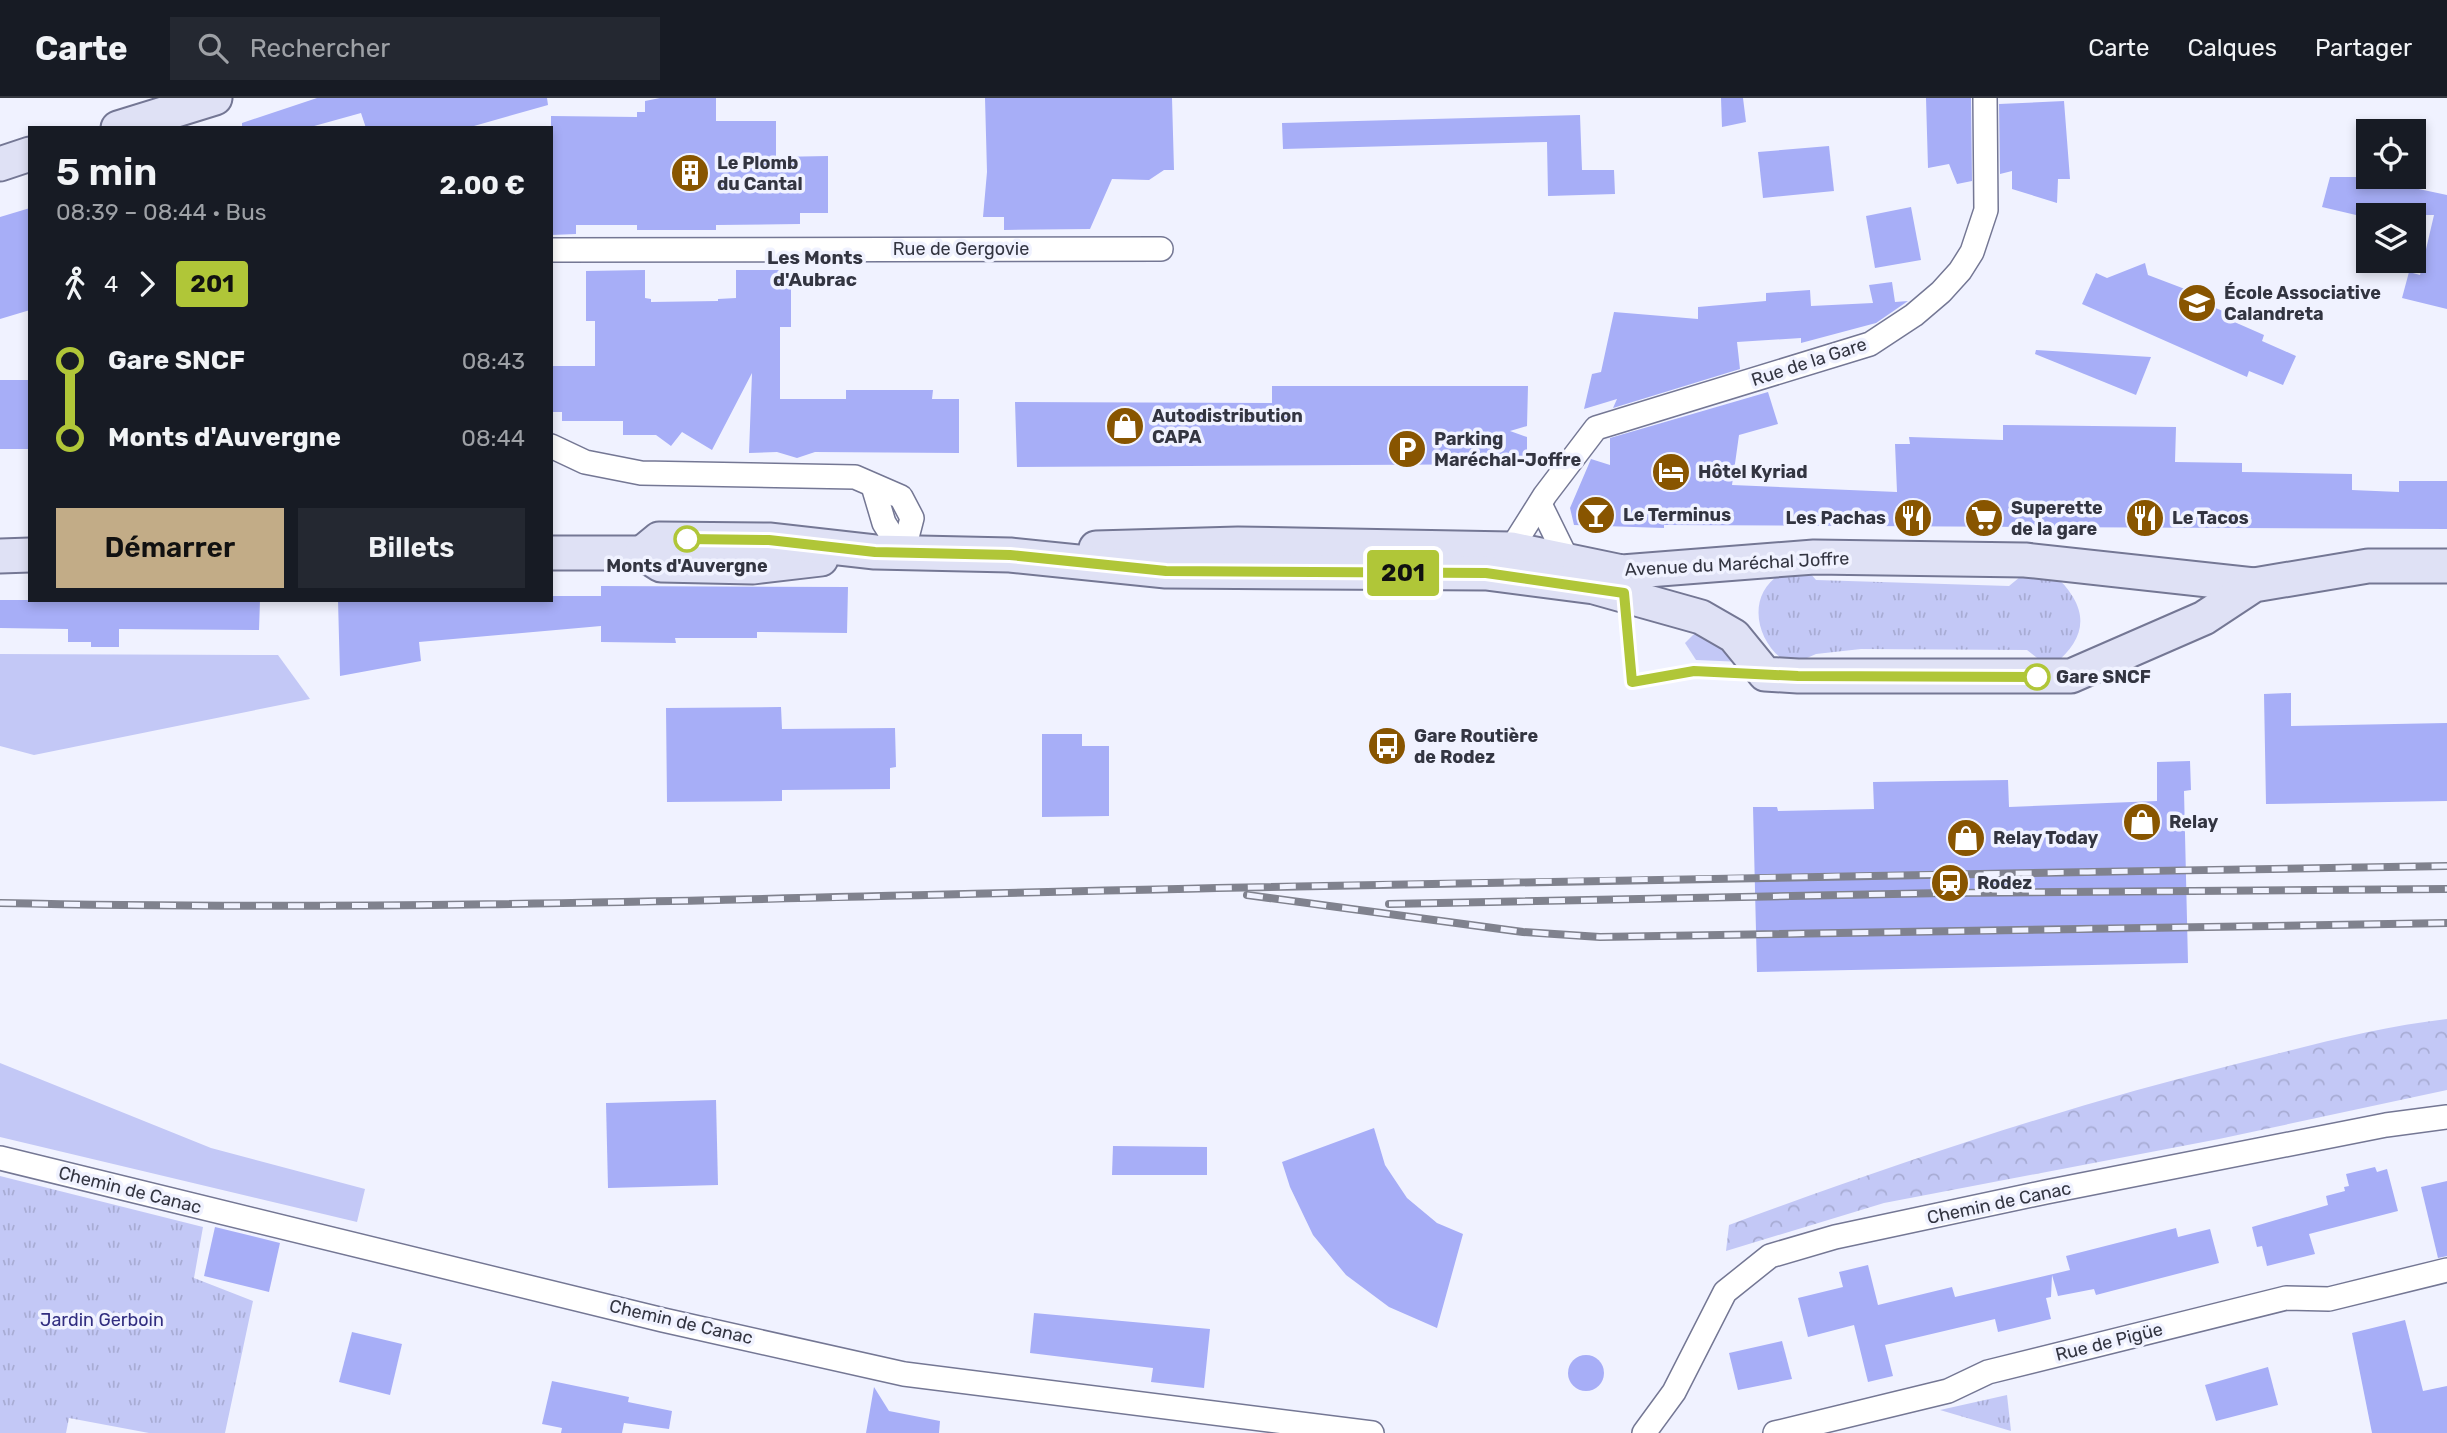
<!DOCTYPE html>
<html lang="fr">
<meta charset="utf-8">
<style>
:root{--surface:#171b24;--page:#242831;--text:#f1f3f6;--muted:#9ea1a6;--line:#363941;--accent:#c2ac87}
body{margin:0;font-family:Rubik,sans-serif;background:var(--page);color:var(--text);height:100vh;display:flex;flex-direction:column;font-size:26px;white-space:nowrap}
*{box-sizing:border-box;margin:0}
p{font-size:23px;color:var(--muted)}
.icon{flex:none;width:38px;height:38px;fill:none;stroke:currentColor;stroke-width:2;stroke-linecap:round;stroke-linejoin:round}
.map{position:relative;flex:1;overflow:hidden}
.details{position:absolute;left:28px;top:28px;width:525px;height:476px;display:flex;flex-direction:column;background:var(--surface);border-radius:0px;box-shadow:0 4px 10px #0003}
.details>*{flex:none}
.badge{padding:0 14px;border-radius:5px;font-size:24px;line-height:46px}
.buttons{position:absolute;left:2356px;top:21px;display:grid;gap:14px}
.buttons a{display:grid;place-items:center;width:70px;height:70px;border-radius:0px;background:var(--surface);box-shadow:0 4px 10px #0003;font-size:35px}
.map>.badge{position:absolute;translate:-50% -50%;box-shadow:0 0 0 4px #fff}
.legs{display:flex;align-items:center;gap:10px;height:77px;padding:0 28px;font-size:23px}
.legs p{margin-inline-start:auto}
.summary{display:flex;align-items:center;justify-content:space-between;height:119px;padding:0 28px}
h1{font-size:38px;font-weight:600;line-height:52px}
.action{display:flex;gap:14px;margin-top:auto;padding:14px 28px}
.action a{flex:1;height:80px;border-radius:0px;background:var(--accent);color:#111;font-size:28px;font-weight:600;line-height:80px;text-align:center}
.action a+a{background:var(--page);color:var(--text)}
ul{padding:0 28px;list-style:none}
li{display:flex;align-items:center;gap:24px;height:77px;font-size:26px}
li i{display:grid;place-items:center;width:10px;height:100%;margin:0 9px;background:currentColor}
li i::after{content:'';width:18px;height:18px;margin:-9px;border:5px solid;border-radius:50%;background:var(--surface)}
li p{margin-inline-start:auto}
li:first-child i{background:linear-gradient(#0000 50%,currentColor 0)}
li:last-child i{background:linear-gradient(currentColor 50%,#0000 0)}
header{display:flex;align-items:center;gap:42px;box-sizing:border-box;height:98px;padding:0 35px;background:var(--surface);border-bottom:2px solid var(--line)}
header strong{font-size:33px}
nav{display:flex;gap:38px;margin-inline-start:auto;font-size:24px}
.search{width:490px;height:63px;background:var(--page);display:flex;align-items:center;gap:18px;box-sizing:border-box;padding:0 24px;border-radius:0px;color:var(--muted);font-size:26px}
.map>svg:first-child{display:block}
</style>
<header>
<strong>Carte</strong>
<div class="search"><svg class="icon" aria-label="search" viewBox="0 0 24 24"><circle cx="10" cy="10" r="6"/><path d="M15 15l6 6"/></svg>Rechercher</div>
<nav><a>Carte</a><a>Calques</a><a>Partager</a></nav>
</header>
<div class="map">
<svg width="2447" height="1335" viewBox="0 0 2447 1335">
<defs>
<pattern id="forest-crowns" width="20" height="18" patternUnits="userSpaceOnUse" patternTransform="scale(1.75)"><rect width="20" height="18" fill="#c3c8f6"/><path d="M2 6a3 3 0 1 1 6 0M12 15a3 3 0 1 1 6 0" fill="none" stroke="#a8acd4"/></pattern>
<pattern id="park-tufts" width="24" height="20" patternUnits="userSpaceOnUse" patternTransform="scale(1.75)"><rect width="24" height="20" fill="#c3c8f6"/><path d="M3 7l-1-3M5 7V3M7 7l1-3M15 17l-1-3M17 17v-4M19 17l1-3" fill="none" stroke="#a8acd4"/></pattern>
</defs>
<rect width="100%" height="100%" fill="#f0f2ff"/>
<g fill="#c3c8f6">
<path d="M1697,533l46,31 -47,-2 -11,-17z"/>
<path d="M0,556l278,1 32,44 -276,56 -34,-9z"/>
<path d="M0,965l211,85 154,41 -8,33 -357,-85z"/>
</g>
<path fill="url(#forest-crowns)" d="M2447,921v71l-228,49 -335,64 -158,48 3,-26c168,-62 337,-119 511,-162 69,-17 136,-36 207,-44z"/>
<g fill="url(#park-tufts)">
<path d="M1805,469l11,13 193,6 17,-14c9,2 24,2 32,8 6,3 11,11 15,17 16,27 4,48 -18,67h-10l-18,-14 -166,-1 -45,5 -25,11c-35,-19 -48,-71 -7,-93 5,-3 14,-4 21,-5z"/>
<path d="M0,1078l203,51 -9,51 59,23 -28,132h-76l-80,-15 -3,15h-66z"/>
<path d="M2007,1297l4,36 -71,-21z"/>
</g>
<g fill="#a7aef7">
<path d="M317,0h230l1,7 -81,23h-101l-5,-15 -54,15h-65v-5z"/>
<path d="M660,0h56v23h60v36l52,-1v57h-28v11l-84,1v5h-79v-5h-61v9l-25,1v-119l86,1v-5h8v-11z"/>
<path d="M985,0h187l2,72h-10l-15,10 -37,-1 -22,50 -86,1v-13h-21l4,-45z"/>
<path d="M1721,0h22l3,24 -24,5z"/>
<path d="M1926,0h45l1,83 -15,3 -8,-20 -21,4z"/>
<path d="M2064,3l6,78h-12l-1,24 -45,-14v-18l-12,3 -1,-70z"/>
<path d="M1580,17l2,55h32l1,24 -67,2 -1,-54 -264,7 -1,-26z"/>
<path d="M1829,48l5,45 -71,7 -5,-46z"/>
<path d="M2330,79h86l-2,11 33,7v114l-45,-11 7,-26 11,3 14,-60h-78l-34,-8z"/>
<path d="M1911,109l10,53 -46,8 -9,-52z"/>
<path d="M30,110v102l-30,9v-102z"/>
<path d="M2145,165l3,12 58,22 -2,6 21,9 -2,5 41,18 -2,6 34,15 -13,29 -34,-14 -2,6 -165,-73 14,-31 11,5z"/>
<path d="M645,172v28l6,1v3l67,-1v-2l18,-1v-28h55v57h-11v72h66v-9h87l-1,9h27v54l-144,-1 -18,6 -20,-6 -28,1 3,-80 -40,77 -30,-18 -11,14 -15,-11h-33v-14h-61v-9h-11v-46h44v-45h-9v-50z"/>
<path d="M1892,184l3,20 13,-1 -32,22 -75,20v-5l-64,4 3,27 -127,39 4,-9 -33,10 8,-35 9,-2 13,-60 84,7v-12l68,-6v-8l44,-3 1,16 62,-3 -4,-18z"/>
<path d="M2036,252l115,7 -15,38 -101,-41z"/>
<rect x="0" y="282" width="30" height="69"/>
<path d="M1272,288h256l-1,40 -17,5 17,6v27l-510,3 -2,-65 257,1z"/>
<path d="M1768,294l10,32 -39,11 -7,50 165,7 -2,-48h15l-1,-7 94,3v-15l173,2 -1,35 67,1v9l110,2v16l47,2v-11h48v48l-783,-4v3l-90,-3 -4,-17 21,-49 19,6v-27z"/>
<path d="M601,488l247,1 -1,46 -90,-1v6h-82l1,5 -75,-1v-16l-182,16 2,19 -81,15 -2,-76h213v-4h50z"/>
<path d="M0,502h260l-1,30 -140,-1v18h-28v-5h-23v-13l-68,-1z"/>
<path d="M2291,595v33l156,-3v78l-181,3 -2,-110z"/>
<path d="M781,609l1,22 113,-1 1,39 -6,1v21l-108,1v11l-115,1 -1,-94z"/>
<path d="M1042,636h40v12h27v70l-67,1z"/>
<path d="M2190,663l1,29 -7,1 4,172 -431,9 -4,-165h24l1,4 96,-2 -1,-27 135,-2 1,27 148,-6v-39z"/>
<path d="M716,1002l2,85 -110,3 -2,-85z"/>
<path d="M1374,1030l11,37 22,33 30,25 26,11 -26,94 -48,-21 -43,-32 -33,-40 -23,-48 -8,-25z"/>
<path d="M1113,1048l94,1v28h-95z"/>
<path d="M2375,1069l2,5 10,-3 11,42 -89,23 6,20 -48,12 -5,-20 -5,1 -5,-20 76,-22 -2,-9 19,-5 -1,-4 5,-1 -3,-12z"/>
<path d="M2447,1083v75l-9,2 -17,-71z"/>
<path d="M215,1129l65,16 -11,49 -65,-16z"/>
<path d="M2176,1130l2,9 32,-8 9,34 -123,32 -2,-6 -36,7 -6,-21 -1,22 -5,1 5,21 -53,13 -3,-13 -110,26 8,31 -25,6 -14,-57 -46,12 -10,-39 45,-11 -4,-15 29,-7 10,40 74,-18 3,10 115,-27 -4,-14z"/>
<path d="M1034,1215l176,16 -6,59 -53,-6 2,-14 -123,-15z"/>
<path d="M2405,1222l18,71 24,-5v47h-75l-20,-100z"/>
<path d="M352,1234l50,12 -12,51 -51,-13z"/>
<path d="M1782,1243l10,38 -54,11 -9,-37z"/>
<circle cx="1586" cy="1275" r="18"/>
<path d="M2268,1269l10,38 -62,16 -11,-36z"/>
<path d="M552,1283l77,16 -1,5 44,9 -3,18 -45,-6 -2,10h-61l1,-5 -20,-4z"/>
<path d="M874,1289l15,24 51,10 -1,12h-73z"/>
</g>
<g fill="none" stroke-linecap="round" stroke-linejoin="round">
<defs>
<g id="street">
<path d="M551,152l610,-1"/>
<path d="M551,348l34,16 56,11 214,4 46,20 11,21 -9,35"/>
<path d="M873,388l11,37 19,30"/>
<path d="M1540,406l27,55"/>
<path d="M1511,451l34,-54 51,-67 274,-84 44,-29 27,-23 19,-21 12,-19 14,-42 -1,-112"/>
<path d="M0,1060l663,162 241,54 468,59"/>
<path d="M1644,1335l30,-41 51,-100 45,-36 65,-19 211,-45 340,-67 61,-8"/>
<path d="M1775,1335l173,-42 40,-19 298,-74 43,1 118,-29"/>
</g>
<g id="secondary">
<path d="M118,30l97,-30"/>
<path d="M0,66l30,-10"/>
<path d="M1096,450l142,-4 273,5 111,23 192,-15 211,3 229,25"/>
<path d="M551,455h91l19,12 92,2 68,-8"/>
<path d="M642,455l17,-14 110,1 106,12 135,3 156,16 320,2 108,14 107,30 33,19 31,38 33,2h273l133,-58 50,-33 114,-19h79"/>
<path d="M0,458l30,-1"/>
</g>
</defs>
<use href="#street" stroke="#747794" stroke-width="26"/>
<use href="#secondary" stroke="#747794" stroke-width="37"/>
<use href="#street" stroke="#fff" stroke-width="23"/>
<use href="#secondary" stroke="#dfe1f5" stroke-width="33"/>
<defs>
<g id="rail">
<path d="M1247,797l276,37 77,5 847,-14"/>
<path d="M0,805c406,9 812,-6 1217,-15 410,-9 820,-15 1230,-22"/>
<path d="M1389,806l555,-11 503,-4"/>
</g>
</defs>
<use href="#rail" stroke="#80828e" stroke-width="8"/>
<use href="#rail" stroke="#f0f2ff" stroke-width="5" stroke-dasharray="16" stroke-linecap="butt"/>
</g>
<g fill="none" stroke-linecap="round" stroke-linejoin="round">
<defs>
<path id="line-1" d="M687,441l82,1 106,12 135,3 156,16 320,2 138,20 8,89 62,-11 104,5 239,1"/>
</defs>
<use href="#line-1" stroke="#fff" stroke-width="16"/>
<use href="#line-1" stroke="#b0c638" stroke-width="10"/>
</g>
<defs>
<symbol id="building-disc" viewBox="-11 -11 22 22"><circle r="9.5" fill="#850" stroke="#f0f2ff"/><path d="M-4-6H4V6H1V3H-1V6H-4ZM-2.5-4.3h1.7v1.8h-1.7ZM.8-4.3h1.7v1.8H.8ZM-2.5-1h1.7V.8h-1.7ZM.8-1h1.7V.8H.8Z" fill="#fff"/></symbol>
<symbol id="school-disc" viewBox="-11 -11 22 22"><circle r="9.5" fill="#850" stroke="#f0f2ff"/><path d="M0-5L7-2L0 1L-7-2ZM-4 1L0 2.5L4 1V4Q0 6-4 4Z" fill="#fff"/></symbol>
<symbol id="shop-disc" viewBox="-11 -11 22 22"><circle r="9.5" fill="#850" stroke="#f0f2ff"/><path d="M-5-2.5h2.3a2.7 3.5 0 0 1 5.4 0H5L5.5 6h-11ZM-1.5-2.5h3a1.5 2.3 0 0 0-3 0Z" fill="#fff"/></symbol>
<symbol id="parking-disc" viewBox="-11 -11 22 22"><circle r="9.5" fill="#850" stroke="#f0f2ff"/><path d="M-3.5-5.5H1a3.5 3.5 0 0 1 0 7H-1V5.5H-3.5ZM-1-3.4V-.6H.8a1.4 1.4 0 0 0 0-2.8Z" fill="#fff"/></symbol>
<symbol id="hotel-disc" viewBox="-11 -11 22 22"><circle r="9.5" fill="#850" stroke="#f0f2ff"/><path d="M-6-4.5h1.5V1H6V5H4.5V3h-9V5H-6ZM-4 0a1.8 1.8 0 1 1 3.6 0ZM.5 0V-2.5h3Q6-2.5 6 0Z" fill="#fff"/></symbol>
<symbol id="bar-disc" viewBox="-11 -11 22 22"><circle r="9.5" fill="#850" stroke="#f0f2ff"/><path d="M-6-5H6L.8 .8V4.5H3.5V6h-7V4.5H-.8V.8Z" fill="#fff"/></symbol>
<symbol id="restaurant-disc" viewBox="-11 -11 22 22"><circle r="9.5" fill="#850" stroke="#f0f2ff"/><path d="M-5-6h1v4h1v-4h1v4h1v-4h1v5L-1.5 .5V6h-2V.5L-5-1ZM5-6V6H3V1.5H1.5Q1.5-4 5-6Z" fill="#fff"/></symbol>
<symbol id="supermarket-disc" viewBox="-11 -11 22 22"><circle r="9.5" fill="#850" stroke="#f0f2ff"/><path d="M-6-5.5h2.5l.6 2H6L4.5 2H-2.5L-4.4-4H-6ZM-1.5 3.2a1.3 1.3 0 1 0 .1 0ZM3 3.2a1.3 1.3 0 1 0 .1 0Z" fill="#fff"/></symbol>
<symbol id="bus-disc" viewBox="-11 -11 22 22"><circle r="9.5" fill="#850" stroke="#f0f2ff"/><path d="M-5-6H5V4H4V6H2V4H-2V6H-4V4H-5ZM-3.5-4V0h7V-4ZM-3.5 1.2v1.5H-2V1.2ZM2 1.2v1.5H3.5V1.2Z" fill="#fff"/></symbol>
<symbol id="station-disc" viewBox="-11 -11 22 22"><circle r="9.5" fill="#850" stroke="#f0f2ff"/><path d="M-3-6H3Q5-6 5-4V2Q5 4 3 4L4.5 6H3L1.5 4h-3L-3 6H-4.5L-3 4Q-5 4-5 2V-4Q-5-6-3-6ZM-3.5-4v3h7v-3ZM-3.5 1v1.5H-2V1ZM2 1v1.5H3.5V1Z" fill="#fff"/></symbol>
</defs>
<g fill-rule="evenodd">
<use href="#building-disc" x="668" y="53" width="44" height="44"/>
<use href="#school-disc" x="2175" y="183" width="44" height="44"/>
<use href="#shop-disc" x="1103" y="306" width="44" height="44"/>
<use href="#parking-disc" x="1385" y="329" width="44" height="44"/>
<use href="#hotel-disc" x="1649" y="352" width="44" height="44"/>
<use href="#bar-disc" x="1574" y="395" width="44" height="44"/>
<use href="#restaurant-disc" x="1891" y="398" width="44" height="44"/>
<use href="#supermarket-disc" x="1962" y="398" width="44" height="44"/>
<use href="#restaurant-disc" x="2123" y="398" width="44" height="44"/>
<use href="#bus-disc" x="1365" y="626" width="44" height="44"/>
<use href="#shop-disc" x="2120" y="702" width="44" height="44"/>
<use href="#shop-disc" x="1944" y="718" width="44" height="44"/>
<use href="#station-disc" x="1928" y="763" width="44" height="44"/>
</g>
<g fill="#fff" stroke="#b0c638" stroke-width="3.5">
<circle cx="687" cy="441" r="12"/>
<circle cx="2037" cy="579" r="12"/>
</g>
<g text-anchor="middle" stroke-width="7" stroke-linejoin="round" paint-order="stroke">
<g font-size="18" font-weight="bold" fill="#333541" stroke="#f0f2ff" text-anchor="start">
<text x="717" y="71">Le Plomb<tspan x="717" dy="21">du Cantal</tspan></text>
<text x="2224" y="201">École Associative<tspan x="2224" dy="21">Calandreta</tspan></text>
<text x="1152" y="324">Autodistribution<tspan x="1152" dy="21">CAPA</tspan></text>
<text x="1434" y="347">Parking<tspan x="1434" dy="21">Maréchal-Joffre</tspan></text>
<text x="1698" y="380">Hôtel Kyriad</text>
<text x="2011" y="416">Superette<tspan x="2011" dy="21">de la gare</tspan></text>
<text x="1623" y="423">Le Terminus</text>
<text x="1886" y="426" text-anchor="end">Les Pachas</text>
<text x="2172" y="426">Le Tacos</text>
<text x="1414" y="644">Gare Routière<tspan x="1414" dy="21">de Rodez</tspan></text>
<text x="2169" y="730">Relay</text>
<text x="1993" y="746">Relay Today</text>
<text x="1977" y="791">Rodez</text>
</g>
<g font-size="18" fill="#333541" stroke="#f0f2ff">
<text x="961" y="157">Rue de Gergovie</text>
<text transform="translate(1809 264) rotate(-18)" y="6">Rue de la Gare</text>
<text transform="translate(1737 466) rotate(-3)" y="6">Avenue du Maréchal Joffre</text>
<text transform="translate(130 1092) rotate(14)" y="6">Chemin de Canac</text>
<text transform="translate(1999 1105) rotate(-12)" y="6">Chemin de Canac</text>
<text transform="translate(681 1224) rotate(13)" y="6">Chemin de Canac</text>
<text transform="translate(2109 1244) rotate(-14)" y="6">Rue de Pigüe</text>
</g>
<g font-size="18" font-weight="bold" fill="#333541" stroke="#f0f2ff">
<text x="687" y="474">Monts d'Auvergne</text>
<text x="2056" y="585" text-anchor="start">Gare SNCF</text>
</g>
<g font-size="18" fill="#322e80" stroke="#f0f2ff">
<text x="102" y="1228">Jardin Gerboin</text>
</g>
<g font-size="19" font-weight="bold" fill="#333541" stroke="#f0f2ff">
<text x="815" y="166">Les Monts<tspan x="815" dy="22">d'Aubrac</tspan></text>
</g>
</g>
</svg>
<div class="buttons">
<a><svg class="icon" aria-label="locate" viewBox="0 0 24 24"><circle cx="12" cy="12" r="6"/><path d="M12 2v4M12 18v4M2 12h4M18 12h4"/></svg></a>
<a><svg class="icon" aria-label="layers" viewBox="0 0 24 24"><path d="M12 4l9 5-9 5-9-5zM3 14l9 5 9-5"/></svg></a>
</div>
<b class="badge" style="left:1403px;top:475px;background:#b0c638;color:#111">201</b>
<section class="details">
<div class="summary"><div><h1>5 min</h1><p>08:39 – 08:44 · Bus</p></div><b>2.00 €</b></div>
<div class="legs"><svg class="icon" aria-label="walk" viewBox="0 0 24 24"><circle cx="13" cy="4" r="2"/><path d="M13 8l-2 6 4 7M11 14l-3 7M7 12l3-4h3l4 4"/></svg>4<svg class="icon" aria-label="forward" viewBox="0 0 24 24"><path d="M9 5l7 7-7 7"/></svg><b class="badge" style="background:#b0c638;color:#111">201</b></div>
<ul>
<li><i style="color:#b0c638"></i><b>Gare SNCF</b><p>08:43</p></li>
<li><i style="color:#b0c638"></i><b>Monts d'Auvergne</b><p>08:44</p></li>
</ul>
<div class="action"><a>Démarrer</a><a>Billets</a></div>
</section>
</div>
